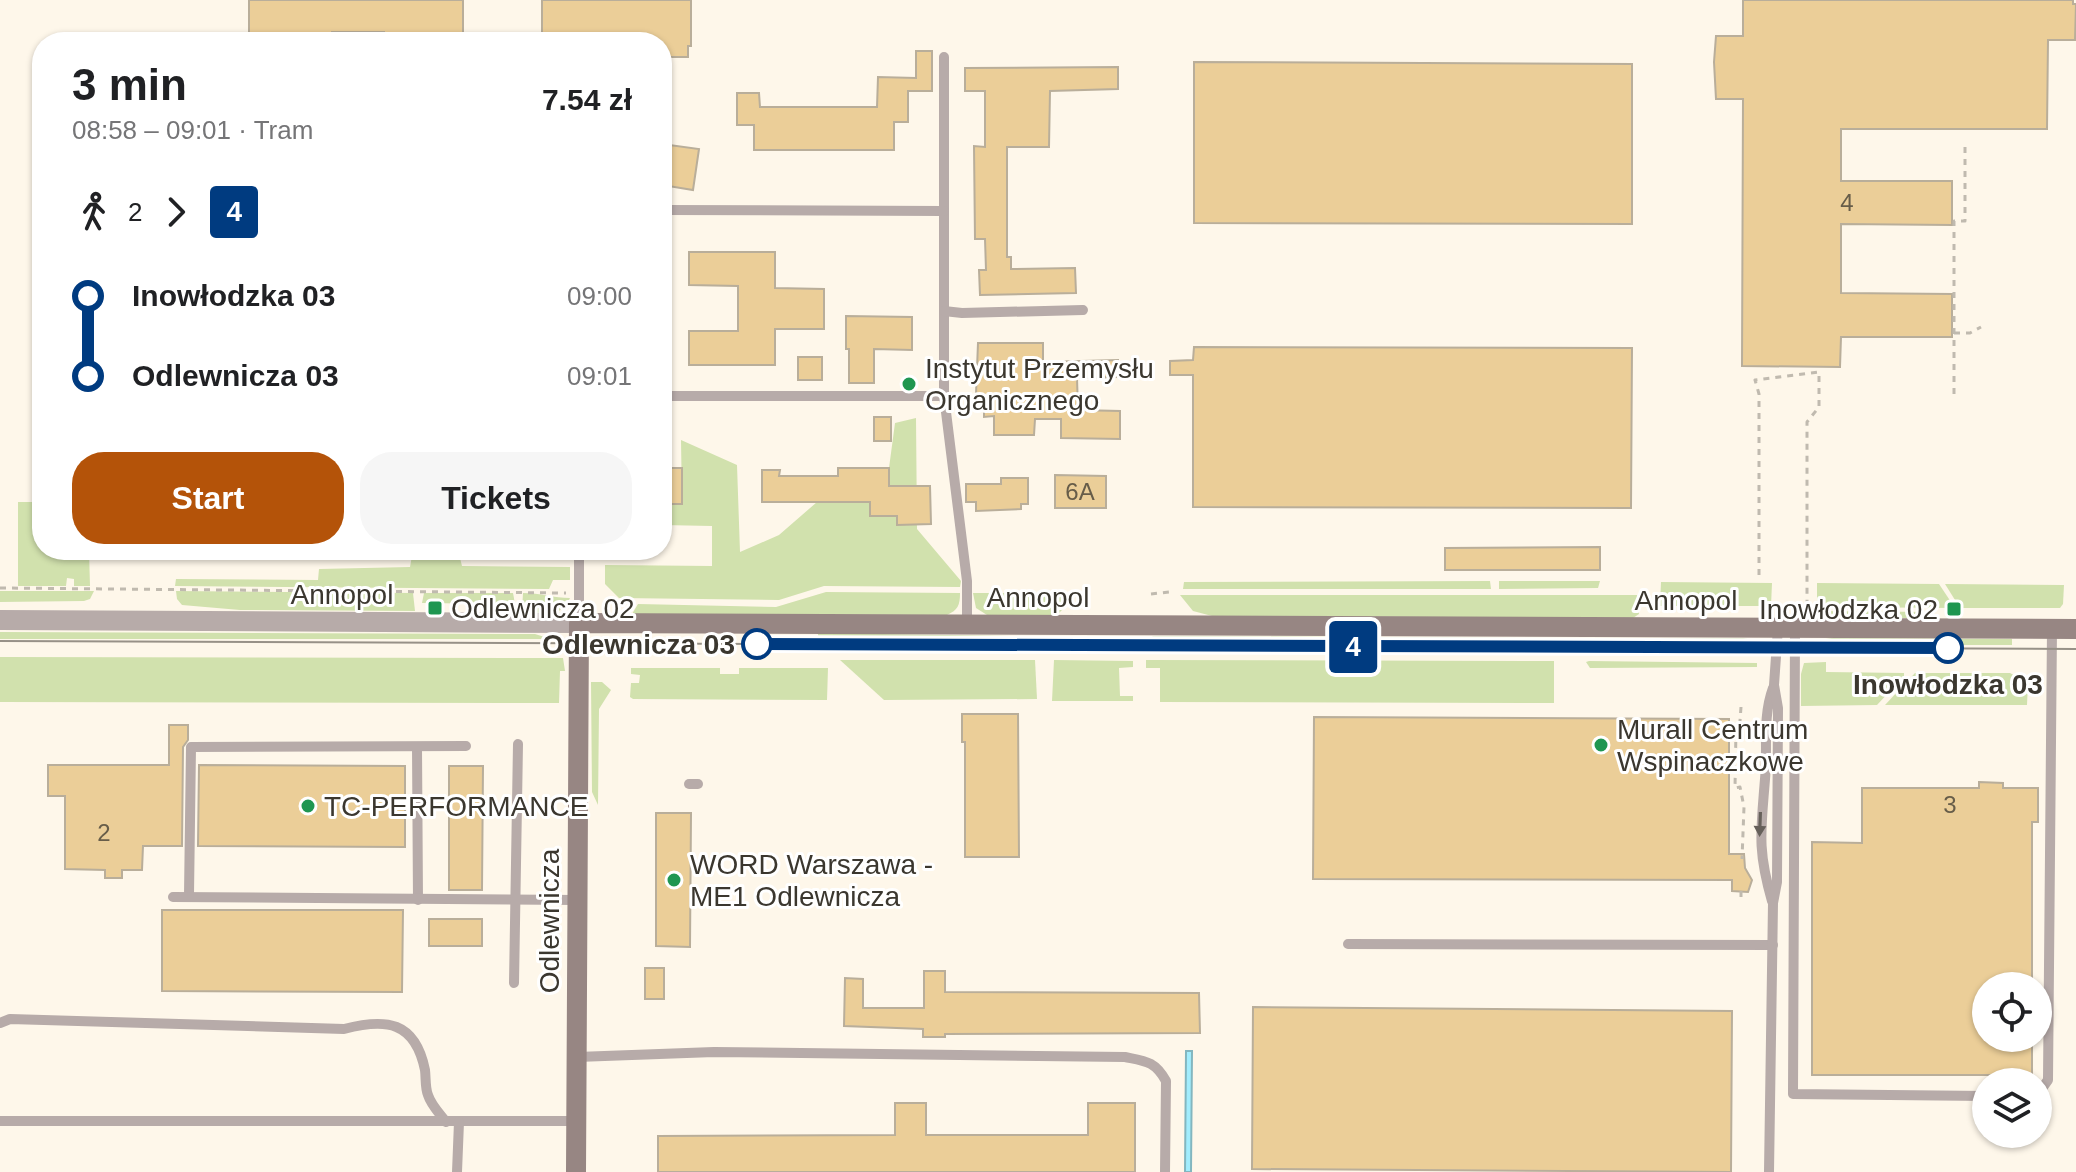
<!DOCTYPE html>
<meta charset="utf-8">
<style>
:root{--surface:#fff;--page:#f6f6f6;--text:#202124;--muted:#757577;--accent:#b45309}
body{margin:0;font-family:Helvetica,sans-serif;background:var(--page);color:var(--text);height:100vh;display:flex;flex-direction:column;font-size:30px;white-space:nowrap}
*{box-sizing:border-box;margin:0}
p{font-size:26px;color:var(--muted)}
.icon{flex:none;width:44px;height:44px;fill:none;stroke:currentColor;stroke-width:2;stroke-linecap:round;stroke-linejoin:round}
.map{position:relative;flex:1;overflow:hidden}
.panel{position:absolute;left:32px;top:32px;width:640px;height:528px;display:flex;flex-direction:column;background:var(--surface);border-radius:32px;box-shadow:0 2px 6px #0004}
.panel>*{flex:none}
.badge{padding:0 16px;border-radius:6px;font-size:28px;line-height:52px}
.controls{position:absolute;left:1972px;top:972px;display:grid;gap:16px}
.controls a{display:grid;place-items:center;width:80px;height:80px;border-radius:50%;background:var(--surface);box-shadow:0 2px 6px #0004;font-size:40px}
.map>.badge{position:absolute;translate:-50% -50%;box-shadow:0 0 0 4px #fff}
.legs{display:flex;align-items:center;gap:12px;height:88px;padding:0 40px;font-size:26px}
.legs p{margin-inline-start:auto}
.summary{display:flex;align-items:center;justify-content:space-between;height:136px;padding:0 40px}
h1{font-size:44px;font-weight:800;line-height:60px}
.button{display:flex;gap:16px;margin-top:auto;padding:16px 40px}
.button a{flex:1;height:92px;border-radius:32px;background:var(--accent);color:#fff;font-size:32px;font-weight:800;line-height:92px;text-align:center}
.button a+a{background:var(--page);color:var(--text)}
ul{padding:0 40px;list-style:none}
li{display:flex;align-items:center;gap:28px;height:80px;font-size:30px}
li i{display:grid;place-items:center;width:12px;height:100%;margin:0 10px;background:currentColor}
li i::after{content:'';width:20px;height:20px;margin:-10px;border:6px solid;border-radius:50%;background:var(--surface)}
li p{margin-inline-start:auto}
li:first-child i{background:linear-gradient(#0000 50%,currentColor 0)}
li:last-child i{background:linear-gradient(currentColor 50%,#0000 0)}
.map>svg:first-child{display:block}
</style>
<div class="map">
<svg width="2076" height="1172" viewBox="0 0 2076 1172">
<rect width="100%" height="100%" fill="#fef7ea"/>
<g fill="#d1e1ad">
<path d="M916,418l1,111 44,52 -1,6 -136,-1 -45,14 -160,-2 -14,-14v-19l107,1v-40l-50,-1v-21l20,-1 -1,-63 56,25 3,87 39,-17 38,-33h53l19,-34 6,-45z"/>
<path d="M42,502v48h47l1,36h-16v-7l-7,-1 -1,8h-48v-84z"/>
<path d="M413,550h45l4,16 108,1v13h-17l-4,9 -374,-3 1,-7 142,1 1,-11 91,-2z"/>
<path d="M1490,581l1,8h-308l1,-7z"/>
<path d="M1499,581h101l-2,7 -99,1z"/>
<path d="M1661,582l111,1 -1,23h-111z"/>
<path d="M1817,583l122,1 16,24 -130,-1 -8,-6z"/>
<path d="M1945,584l119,1 -1,19 -3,4h-100z"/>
<path d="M0,591h94l-4,8 -6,2 -84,1z"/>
<path d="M176,591l237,2 2,18 -175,-1 -58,-5 -5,-6z"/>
<path d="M826,592l134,1c0,12 -2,17 -13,22l-315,-1 6,-10 138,3z"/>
<path d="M424,593h89l2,11 -93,-1z"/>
<path d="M523,593c17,0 31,5 47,5 -9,22 -30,14 -48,13z"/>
<path d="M973,593h92v14l-8,8h-70l-11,-7z"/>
<path d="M1180,595h457l2,19 -6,4 -421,-2 -19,-5z"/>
<path d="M1805,611l131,1 -22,6h-96l-10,-3z"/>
<path d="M0,632l535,2 16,5h-551z"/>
<path d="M818,633l192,3 15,6 -207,-2z"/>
<path d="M1153,636l379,2 8,4 -393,-1z"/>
<path d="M1614,638h129l9,2 5,5 -161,-3z"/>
<path d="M1832,638l180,1v6h-197l5,-5z"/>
<path d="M0,657l563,1 2,13h-5l-1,32 -559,-1z"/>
<path d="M840,660h195l2,39 -153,1z"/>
<path d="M1054,660l79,1v6l-14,1 1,28h13v5h-81z"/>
<path d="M1146,660l408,1v42l-394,-1v-34h-14z"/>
<path d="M1586,662l3,-1 168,2v4l-167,1z"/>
<path d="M1826,662v10l78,1v3l-27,29 -76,1v-32l3,-11z"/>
<path d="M631,668h89v6h19v-6h89l-1,32 -194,-1 -3,-2 1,-14h8l1,-8 -9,-1z"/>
<path d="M1915,673h95l11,6 -4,8 7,3 4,-7 -1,22h-142z"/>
<path d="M591,682h11l9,8 -12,19 -1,96 -6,-13z"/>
</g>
<path fill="#a2edfd" stroke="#83b6bf" stroke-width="2" d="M1186,1051h6l-1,121h-6z"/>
<g fill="#ebce98" stroke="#b9ae9a" stroke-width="2">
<path d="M249,0h214v42h-79v-10h-52l-2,10h-81z"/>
<path d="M542,0h149v46h-3v11h-26v-15h-120z"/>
<path d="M1743,0h330v4h3l-1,36h-27l-1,89h-206v52h111v44l-111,-1v69l111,1v43h-111l-1,30 -98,-1 1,-267h-27l-2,-37 2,-26h27z"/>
<path d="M916,51h16v40h-24v31h-14v28h-140v-25h-17v-32h22l1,14h117l1,-30 38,1z"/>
<path d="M1194,62l438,2v160l-438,-1z"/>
<path d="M1118,67v22l-68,2 -1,56h-42v110h4v12l64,-1 1,25 -96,2 -1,-25h7l-1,-31h-10l-1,-93 11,1v-56h-20v-23z"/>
<path d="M662,144l37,5 -6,41 -31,-5z"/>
<path d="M689,252h86v36l49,1v40h-49v36h-86v-34h49v-45l-49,-1z"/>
<path d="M846,316l66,1v33l-38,-1v34h-25v-34h-3z"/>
<path d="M978,343h65v19l75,-2v17l-41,1 1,32 42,1v28l-59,-1v-19h-26l-1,16h-40v-19l-10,1v-23h-8z"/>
<path d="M1194,347l438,1 -1,160 -438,-1v-132h-23v-14l23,-1z"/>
<rect x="798" y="357" width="24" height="23"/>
<rect x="874" y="417" width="17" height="24"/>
<rect x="662" y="468" width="20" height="36"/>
<path d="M838,468h51v18h41l1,38 -34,1v-9h-27v-14h-108v-32h18l-1,6h59z"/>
<path d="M1055,475l51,1v32h-51z"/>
<path d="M1001,478h27v26h-7v5l-45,2v-9h-10v-18h35z"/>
<path d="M1600,547v23h-155v-22z"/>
<path d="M962,714h56l1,143h-54v-115h-3z"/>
<path d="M1314,717l415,2v135h15l1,14 7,12 -4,12 -16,-1v-11l-419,-1z"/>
<path d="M169,725h19v15l-5,7 -1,99h-39l-1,24h-20v8h-17v-8l-40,-1v-73h-17v-31h121z"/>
<path d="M199,765l206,1v81l-207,-1z"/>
<path d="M449,766h34l-1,124h-33z"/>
<path d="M1979,782l24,1v5h35v34h-6v164h-46v52h46v37h-220v-233l50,1v-55h117z"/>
<path d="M656,813h35l-1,134 -34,-1z"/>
<path d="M162,910h241l-1,82 -240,-1z"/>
<rect x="429" y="919" width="53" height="27"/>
<rect x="645" y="968" width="19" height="31"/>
<path d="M924,971h21v21l254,1 1,40 -255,1v3h-22v-8l-79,-3 1,-48 18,1v29h61z"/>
<path d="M1253,1007l479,4 -1,161 -479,-3z"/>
<path d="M895,1103h31v32h162v-32h47v69h-477v-36l237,-1z"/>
</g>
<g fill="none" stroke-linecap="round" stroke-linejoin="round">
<g stroke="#c0baaf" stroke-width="3" stroke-dasharray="6 6" stroke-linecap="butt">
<path d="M1954,333h16l11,-6"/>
<path d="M1954,394v-173h11v-76"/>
<path d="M1759,575v-181l-4,-14 64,-8v35l-12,15v187"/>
<path d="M0,588l566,5"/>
<path d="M1151,594l18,-2"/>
<path d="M1741,707l-1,14 -4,7 -1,60 5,-1 4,20 -2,52"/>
<path d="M1741,897v-6"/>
</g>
<g stroke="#b7aba9" stroke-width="10">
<path d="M944,57v339l23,185v44"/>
<path d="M662,210l282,1"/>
<path d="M944,311l18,2 121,-3"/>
<path d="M662,396h282"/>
<path d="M579,550v73"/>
<path d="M1795,629l-2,465 193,2"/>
<path d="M417,747l1,153"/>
<path d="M689,784h9"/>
<path d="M189,895l2,-148 275,-1"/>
<path d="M173,897l404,3"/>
<path d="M1772,901c-15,-52 -11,-70 -7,-122 3,-31 -3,-61 8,-91"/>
<path d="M1348,944l425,1"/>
<path d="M514,983l4,-239"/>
<path d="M0,1023l10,-4 334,10c42,-11 71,-8 81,41 1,8 0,18 3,25 3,10 12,19 18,27"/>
<path d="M577,1057l137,-5 411,5c20,4 30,4 41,24l-1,91"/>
<path d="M2038,1094l10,-14 4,-451"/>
<path d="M0,1121h576"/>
<path d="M457,1172l2,-50"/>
<path d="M1769,1172l4,-269 4,-21 1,-174 -4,-23 4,-57"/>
</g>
<path stroke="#b7aba9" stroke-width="20" d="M0,620l579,3"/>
<path stroke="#978683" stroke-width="20" d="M576,1172l3,-549 1497,6"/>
<path stroke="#979187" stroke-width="2" d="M0,641l2076,8"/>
</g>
<defs><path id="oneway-solid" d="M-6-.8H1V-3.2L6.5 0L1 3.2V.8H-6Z" transform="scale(2)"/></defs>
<use fill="#66605a" href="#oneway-solid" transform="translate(1760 824) rotate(92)"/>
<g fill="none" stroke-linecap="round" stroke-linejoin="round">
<defs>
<path id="line-1" d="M757,644l1191,4"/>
</defs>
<use href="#line-1" stroke="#fff" stroke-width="18"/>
<use href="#line-1" stroke="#003b80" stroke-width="12"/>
</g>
<g fill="#1f9651" stroke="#fff" stroke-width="3">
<circle cx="909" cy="384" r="8"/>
<rect x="427" y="600" width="16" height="16" rx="4"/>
<rect x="1946" y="601" width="16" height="16" rx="4"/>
<circle cx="1601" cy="745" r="8"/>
<circle cx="308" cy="806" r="8"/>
<circle cx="674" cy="880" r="8"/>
</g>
<g fill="#fff" stroke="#003b80" stroke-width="4">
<circle cx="757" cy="644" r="14"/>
<circle cx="1948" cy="648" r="14"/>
</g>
<g text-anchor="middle" stroke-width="6" stroke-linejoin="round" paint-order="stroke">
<g font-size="24" fill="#675d49">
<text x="1847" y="211">4</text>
<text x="1080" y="500">6A</text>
<text x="1950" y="813">3</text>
<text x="104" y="841">2</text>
</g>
<g font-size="28" fill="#3b372f" stroke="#fff" text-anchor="start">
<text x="925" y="378">Instytut Przemysłu<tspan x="925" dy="32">Organicznego</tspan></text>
<text x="451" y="618">Odlewnicza 02</text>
<text x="1938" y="619" text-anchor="end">Inowłodzka 02</text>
<text x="1617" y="739">Murall Centrum<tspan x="1617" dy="32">Wspinaczkowe</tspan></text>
<text x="324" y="816">TC-PERFORMANCE</text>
<text x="690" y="874">WORD Warszawa -<tspan x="690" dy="32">ME1 Odlewnicza</tspan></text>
</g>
<g font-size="28" fill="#3b372f" stroke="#fff">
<text x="342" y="604">Annopol</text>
<text x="1038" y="607">Annopol</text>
<text x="1686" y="610">Annopol</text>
<text transform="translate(549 921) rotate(-90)" y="10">Odlewnicza</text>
</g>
<g font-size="28" font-weight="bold" fill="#3b372f" stroke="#fff" text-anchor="end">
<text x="735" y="654">Odlewnicza 03</text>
<text x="1948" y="694" text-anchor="middle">Inowłodzka 03</text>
</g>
</g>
</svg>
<div class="controls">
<a><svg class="icon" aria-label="locate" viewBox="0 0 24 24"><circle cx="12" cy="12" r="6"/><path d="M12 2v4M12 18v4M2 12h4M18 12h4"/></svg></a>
<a><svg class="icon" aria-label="layers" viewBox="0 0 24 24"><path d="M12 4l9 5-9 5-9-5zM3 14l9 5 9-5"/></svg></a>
</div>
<b class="badge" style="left:1353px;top:647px;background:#003b80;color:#fff">4</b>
<section class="panel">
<div class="summary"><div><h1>3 min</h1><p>08:58 – 09:01 · Tram</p></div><b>7.54 zł</b></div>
<div class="legs"><svg class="icon" aria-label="walk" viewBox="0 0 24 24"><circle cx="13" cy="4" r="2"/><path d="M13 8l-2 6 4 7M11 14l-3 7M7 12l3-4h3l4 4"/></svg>2<svg class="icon" aria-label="forward" viewBox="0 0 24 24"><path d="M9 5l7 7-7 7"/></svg><b class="badge" style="background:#003b80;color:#fff">4</b></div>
<ul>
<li><i style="color:#003b80"></i><b>Inowłodzka 03</b><p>09:00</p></li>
<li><i style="color:#003b80"></i><b>Odlewnicza 03</b><p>09:01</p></li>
</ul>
<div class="button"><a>Start</a><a>Tickets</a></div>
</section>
</div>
